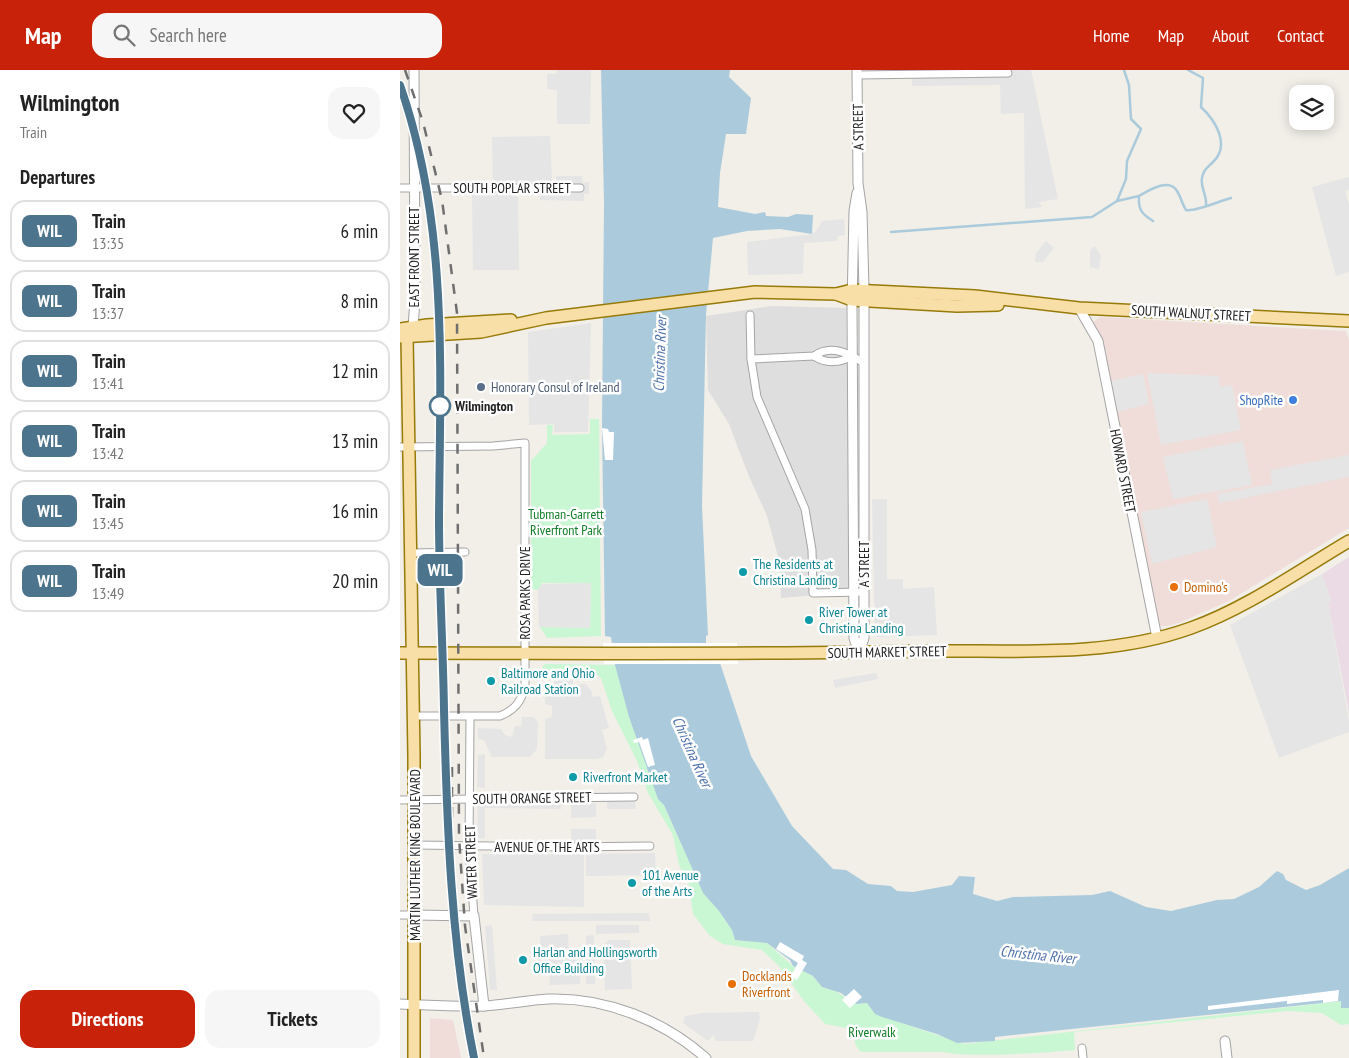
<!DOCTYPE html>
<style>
:root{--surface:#fff;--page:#f6f6f6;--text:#222;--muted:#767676;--line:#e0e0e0;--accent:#c8220a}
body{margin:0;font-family:"PT Sans Narrow",sans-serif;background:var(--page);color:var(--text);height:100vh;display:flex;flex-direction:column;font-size:19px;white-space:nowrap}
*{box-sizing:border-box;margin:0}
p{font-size:16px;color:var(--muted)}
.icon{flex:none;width:28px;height:28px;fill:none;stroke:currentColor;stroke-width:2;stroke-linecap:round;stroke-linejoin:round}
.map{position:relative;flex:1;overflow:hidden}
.details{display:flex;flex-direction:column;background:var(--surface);width:400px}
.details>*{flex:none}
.badge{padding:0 10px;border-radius:8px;font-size:18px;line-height:32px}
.buttons{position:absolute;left:889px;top:15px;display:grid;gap:10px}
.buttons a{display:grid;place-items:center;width:45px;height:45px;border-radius:10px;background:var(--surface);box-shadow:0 2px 12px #0003;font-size:25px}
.map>.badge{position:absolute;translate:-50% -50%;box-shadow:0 0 0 2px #fff}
h2{padding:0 20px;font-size:19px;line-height:45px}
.round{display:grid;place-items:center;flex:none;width:52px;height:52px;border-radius:15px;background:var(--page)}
.summary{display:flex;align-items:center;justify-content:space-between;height:85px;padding:0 20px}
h1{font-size:24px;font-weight:800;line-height:38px}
.cta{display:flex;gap:10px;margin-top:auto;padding:10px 20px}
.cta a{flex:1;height:58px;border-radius:15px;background:var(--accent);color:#fff;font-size:20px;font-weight:800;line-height:58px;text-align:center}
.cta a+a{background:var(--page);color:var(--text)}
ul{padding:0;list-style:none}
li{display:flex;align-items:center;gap:15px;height:62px;margin:0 10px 8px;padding:0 10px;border:2px solid var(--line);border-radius:15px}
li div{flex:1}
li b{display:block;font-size:19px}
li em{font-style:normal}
li .badge{min-width:55px;font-weight:700;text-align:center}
header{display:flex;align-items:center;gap:30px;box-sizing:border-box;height:70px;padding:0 25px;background:var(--accent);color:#fff}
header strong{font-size:24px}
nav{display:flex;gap:28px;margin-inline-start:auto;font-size:18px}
.search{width:350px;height:45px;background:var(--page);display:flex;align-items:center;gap:12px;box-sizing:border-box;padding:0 18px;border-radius:15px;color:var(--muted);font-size:19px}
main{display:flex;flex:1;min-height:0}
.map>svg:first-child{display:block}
</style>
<header>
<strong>Map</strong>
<div class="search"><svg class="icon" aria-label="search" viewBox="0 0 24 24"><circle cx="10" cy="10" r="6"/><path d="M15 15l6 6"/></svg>Search here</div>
<nav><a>Home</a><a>Map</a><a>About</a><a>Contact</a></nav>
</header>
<main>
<section class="details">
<div class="summary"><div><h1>Wilmington</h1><p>Train</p></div><a class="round"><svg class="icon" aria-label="heart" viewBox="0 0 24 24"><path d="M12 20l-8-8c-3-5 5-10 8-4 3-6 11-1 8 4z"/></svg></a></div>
<h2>Departures</h2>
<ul>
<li><span class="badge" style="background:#4c748c;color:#fff">WIL</span><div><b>Train</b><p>13:35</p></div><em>6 min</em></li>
<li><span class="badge" style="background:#4c748c;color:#fff">WIL</span><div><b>Train</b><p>13:37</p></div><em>8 min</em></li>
<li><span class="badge" style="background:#4c748c;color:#fff">WIL</span><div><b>Train</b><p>13:41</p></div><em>12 min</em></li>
<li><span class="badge" style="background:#4c748c;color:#fff">WIL</span><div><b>Train</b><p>13:42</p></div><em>13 min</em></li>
<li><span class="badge" style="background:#4c748c;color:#fff">WIL</span><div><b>Train</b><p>13:45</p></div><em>16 min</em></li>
<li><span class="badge" style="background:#4c748c;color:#fff">WIL</span><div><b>Train</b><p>13:49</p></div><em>20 min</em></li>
</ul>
<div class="cta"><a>Directions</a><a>Tickets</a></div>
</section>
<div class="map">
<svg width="949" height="988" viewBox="0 0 949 988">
<rect width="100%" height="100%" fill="#f1efe8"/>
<path fill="#dfdede" d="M372,236l74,2 6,284 -71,6 -2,-38 -12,-44 -19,-42 -19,-50 -21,-34 -2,-74z"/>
<g fill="#f0ddd9">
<path d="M700,247l246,14 3,10v187l-120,73 -48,21 -14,4h-18l-54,-278 -3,-11 -7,-9z"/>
<path d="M30,948l23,2 8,38h-31z"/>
</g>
<path fill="#eadbe5" d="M949,487v156l-21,-110 3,-2 -9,-27z"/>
<g fill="#c9f7d3">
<path d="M190,349h9l2,217 -54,2 -7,-11 50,1 1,-45h-49l-4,7 -7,-1v-128l16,-18v-18h6l-1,10 38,-1z"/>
<path d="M145,594l70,1 14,52 29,81 4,3 41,92 16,18 13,19 3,10 32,3 26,23 20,10 9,11 15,5 19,12 11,-1 8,11 89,30 378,-43v7h7v16l-8,1 -19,-12 -35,-2 -213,21 1,18c-35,3 -102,8 -133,2h-81l-5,-6 -4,-17 -27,-5 -21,-23 -25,-35 -17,-16 -39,-6 -13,-8 -17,-22 -4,-29 -10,-20 -6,-30 -25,-42 -11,-32 -25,-50 -11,-33 -7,-6h-50l-2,-5z"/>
</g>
<g fill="#e5e5e5">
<path d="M157,0h34l-1,54h-33v-34l-10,-1v-15h9z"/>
<path d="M478,0h153l27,129 -19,3 3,5 -17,2 -1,-96 -23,1 -1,-29 -88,1v-9l-36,2z"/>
<path d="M150,66l2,46h4v-6h26l1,7 6,-1v12h-5v7l-44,-1v-6l-10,-1 -2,-8 -35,1 -1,-49z"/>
<path d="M949,107v13l-4,1 4,14v67l-13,4 -24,-89z"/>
<path d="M72,122h46l1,78h-46z"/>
<path d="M444,149l1,16 -7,1 -1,5 -33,2 -1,31 -55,1 -1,-33 65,-8 4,-3 6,-10z"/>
<path d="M646,171l8,7 -11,14h-8l1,-9z"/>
<path d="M695,176l6,10 -2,13 -9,-2v-17z"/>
<path d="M191,253l-3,109h-34v-8l-25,1 -1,-93z"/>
<path d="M747,303l72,3 1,11 12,-2 9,45 -80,15z"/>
<path d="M743,304l6,30 -37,9 -6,-31z"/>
<path d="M843,371l9,44 -79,14 -10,-42z"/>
<path d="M949,385v22l-130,26 -2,-9 55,-10 -2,-14z"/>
<path d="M472,429h15v80h16v10l31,-2 3,48 -62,2z"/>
<path d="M807,429l10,48 -65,17 -11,-52z"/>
<path d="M922,504l9,27 -3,2 21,118v11l-70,26 -49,-133z"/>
<path d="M191,513l-1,45 -51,-1 -1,-37 4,-6z"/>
<path d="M476,603l2,6 -43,9 -2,-8z"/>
<path d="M154,608h19v6h12l6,6 2,7 7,-1 9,32 -7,2 5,19 -4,8 -6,2h-52v-40l7,-2v-11l-7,-2v-20h9z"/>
<path d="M122,647h11l5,5 -1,27 -7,8h-38l-8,-17 -6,-1v-11l23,1 4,6 7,2 3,-11h6z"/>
<path d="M85,684v34l-8,-1 1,-32z"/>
<path d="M162,729l-1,10 -76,-1v30h-8l1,-37z"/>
<path d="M235,731l1,8h-29v-7z"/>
<path d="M171,733h25v14l-25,1z"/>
<path d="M171,759h25v13l-25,2z"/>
<path d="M255,783l1,22 -70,1v-22z"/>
<path d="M82,784h102v53l-100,-2z"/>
<path d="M249,843l1,8h-118l1,-7z"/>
<path d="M92,855l5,65h-7l-5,-64z"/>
<path d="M196,855h43v8l-43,1z"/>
<path d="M168,864l1,18 11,1v31l-30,1 -1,-13h-7l-2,-36z"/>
<path d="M194,865l1,49h-9v-48z"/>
<path d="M210,870h20l2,49 -27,1 -2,-40 2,-7z"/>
<path d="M302,943l57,-1 1,7 -7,22h-38l-1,-7 -6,7 -25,-18 2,-7z"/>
</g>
<path fill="#abcbdc" d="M201,0h129l-1,7 22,21 -5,36h-20l-6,39 -2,34 37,7 10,-2 1,4 22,1 8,-3 17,1 -1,19 -32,-5 -33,2 -34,7 -7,76 -4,192 6,129 -2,1v27h14l31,93 41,70 41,43 13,1 22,14 23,2 6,5 16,1 39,-7 7,-9 16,1 -2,17 24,7 16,-4 79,-2 18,-4 36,16 25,4 46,-11 17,-1 25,-12 18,-16 6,3 3,6 20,10 14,-5 29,-17v140h-8v-7l-346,36v4l-38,2 -20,-9 -55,-17 -7,-3 -8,-11 -11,1 -15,-11 -19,-6 -9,-11 -20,-10 -3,-6 -23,-17 -32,-3 -3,-10 -13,-19 -16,-18 -39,-88 -6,-6 -29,-82 -14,-52 -4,-28 -6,-1 -3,-210 2,-224z"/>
<g fill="#fff">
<path d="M202,358l6,1 1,3h5l-1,28h-8z"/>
<path d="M203,573h134l1,21h-134z"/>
<path d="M242,667l1,3 5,-2 7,27 -7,2 -9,-25 -5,1 -1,-3z"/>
<path d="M380,872l24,14 -2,4 5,3 -10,17 -6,-4 7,-13 -22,-14z"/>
<path d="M454,919l8,8 -12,11 -8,-8z"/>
<path d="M939,920l-1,11 -15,2v-3l-36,4v-3l-79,9v-4z"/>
</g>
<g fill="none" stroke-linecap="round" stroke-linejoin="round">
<g stroke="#abcbdc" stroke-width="2.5">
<path d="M788,0l15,8 -2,29c14,13 30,38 12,55 -5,5 -10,8 -11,16 -2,9 5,17 4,27"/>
<path d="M739,126c9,-5 30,-19 38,-5 4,6 5,13 9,19 10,2 33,-9 45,-12"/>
<path d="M717,131l9,-22 1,-18 14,-32 -10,-10 -2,-34 -5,-15"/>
<path d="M491,162l201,-15 25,-16 22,-5c-1,14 3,18 14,25"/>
</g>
<defs>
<g id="minor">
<path d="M457,5l151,-2"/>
<path d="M0,118h180"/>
<path d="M350,245l1,44 6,38 48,112 7,41 1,43 51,-1"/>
<path d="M414,286c12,8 26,7 38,0"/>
<path d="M351,289l63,-3c17,-12 34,-3 50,7"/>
<path d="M0,377l93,-1 32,-3v242c-3,16 -10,25 -25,31h-87"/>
<path d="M10,483l55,-1"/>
<path d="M70,647l-1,130 5,69"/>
<path d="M0,730l234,-3"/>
<path d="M15,775l152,2 83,-1"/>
<path d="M0,845h15"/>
<path d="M682,978l1,10"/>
</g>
<g id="tertiary">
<path d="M457,0l1,113 4,29 2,78v348l-5,15"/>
<path d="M457,123l-3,18 -2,96 2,331 5,15"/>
<path d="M679,238l19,33 59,297"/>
<path d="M11,261l2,-4 2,-26 -1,-231"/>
<path d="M15,845l59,1 10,90"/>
<path d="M0,934c28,1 56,3 84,2 21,-1 43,-6 64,-7 57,-2 115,21 158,59"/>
<path d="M825,971l2,17"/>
</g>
<g id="primary">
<path d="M436,224l16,6 105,6 41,-1"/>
<path d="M0,259l27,-4 84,-5"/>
<path d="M0,267l81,-5 65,-14 209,-26 81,2 16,-4 123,6 104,12 270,13"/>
<path d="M7,267l7,419v302"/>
<path d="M0,583c176,0 352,2 529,-2 86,-1 179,7 262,-23 56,-20 107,-57 158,-87"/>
</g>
</defs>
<use href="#minor" stroke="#a5a5a5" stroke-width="9"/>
<use href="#tertiary" stroke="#a5a5a5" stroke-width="11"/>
<use href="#primary" stroke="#977a08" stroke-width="14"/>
<use href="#minor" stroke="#fff" stroke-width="7"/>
<use href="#tertiary" stroke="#fff" stroke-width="9"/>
<use href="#primary" stroke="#f8dfa7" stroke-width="11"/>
<g stroke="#6f6f6f" stroke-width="2.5" stroke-dasharray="10 10" stroke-linecap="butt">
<path d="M5,0l18,52 19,78 15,113 2,524 6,89 19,132"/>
<path d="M0,15c50,142 40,291 39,439 0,84 5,169 6,253"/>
<path d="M52,697v55"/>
<path d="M47,745l8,112 19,131"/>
</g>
</g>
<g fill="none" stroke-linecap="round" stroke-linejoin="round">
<defs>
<path id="line" d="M0,15c49,140 40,287 39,434 0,64 4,127 5,191 3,117 7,234 30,348"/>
</defs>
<use href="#line" stroke="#fff" stroke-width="11"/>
<use href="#line" stroke="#4c748c" stroke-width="8"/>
</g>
<circle fill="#5c6f8a" stroke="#fff" stroke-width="2" cx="81" cy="317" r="5"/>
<circle fill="#3f7fe0" stroke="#fff" stroke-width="2" cx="893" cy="330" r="5"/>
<circle fill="#fff" stroke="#4c748c" stroke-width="2.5" cx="40" cy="336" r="10"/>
<g fill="#0f9aa8" stroke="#fff" stroke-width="2">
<circle cx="343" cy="502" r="5"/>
<circle cx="409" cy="550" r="5"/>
<circle cx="91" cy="611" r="5"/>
<circle cx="173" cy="707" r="5"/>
<circle cx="232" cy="813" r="5"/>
<circle cx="123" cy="890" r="5"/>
</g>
<g fill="#e8710a" stroke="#fff" stroke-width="2">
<circle cx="774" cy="517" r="5"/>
<circle cx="332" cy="914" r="5"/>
</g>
<g text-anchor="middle" stroke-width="5" stroke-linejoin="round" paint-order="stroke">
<g font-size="14" fill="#212121" stroke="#fff">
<text transform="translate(458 57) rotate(-91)" y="5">A STREET</text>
<text x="112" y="123">SOUTH POPLAR STREET</text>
<text transform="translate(14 187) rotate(-90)" y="5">EAST FRONT STREET</text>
<text transform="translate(791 243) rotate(3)" y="5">SOUTH WALNUT STREET</text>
<text transform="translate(723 401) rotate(79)" y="5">HOWARD STREET</text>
<text transform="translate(464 494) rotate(-90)" y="5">A STREET</text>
<text transform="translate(125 523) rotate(-90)" y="5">ROSA PARKS DRIVE</text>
<text transform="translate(487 582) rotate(-1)" y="5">SOUTH MARKET STREET</text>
<text transform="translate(132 728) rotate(-1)" y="5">SOUTH ORANGE STREET</text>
<text x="147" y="782">AVENUE OF THE ARTS</text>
<text transform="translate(15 785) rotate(-90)" y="5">MARTIN LUTHER KING BOULEVARD</text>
<text transform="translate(71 792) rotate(-92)" y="5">WATER STREET</text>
</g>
<g font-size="14" fill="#4e5e75" stroke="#fff" text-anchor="start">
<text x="91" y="322">Honorary Consul of Ireland</text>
</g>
<g font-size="14" fill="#366cbe" stroke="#fff" text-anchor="end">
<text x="883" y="335">ShopRite</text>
</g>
<g font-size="14" font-weight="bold" fill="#212121" stroke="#fff" text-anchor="start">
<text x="55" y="341">Wilmington</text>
</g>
<g font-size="14" fill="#127d28" stroke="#fff">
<text x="166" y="449">Tubman-Garrett<tspan x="166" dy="16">Riverfront Park</tspan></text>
<text x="472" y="967">Riverwalk</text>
</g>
<g font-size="14" fill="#0d838f" stroke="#fff" text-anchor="start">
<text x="353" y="499">The Residents at<tspan x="353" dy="16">Christina Landing</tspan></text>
<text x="419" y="547">River Tower at<tspan x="419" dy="16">Christina Landing</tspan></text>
<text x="101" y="608">Baltimore and Ohio<tspan x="101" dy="16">Railroad Station</tspan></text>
<text x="183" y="712">Riverfront Market</text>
<text x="242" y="810">101 Avenue<tspan x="242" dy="16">of the Arts</tspan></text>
<text x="133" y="887">Harlan and Hollingsworth<tspan x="133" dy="16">Office Building</tspan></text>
</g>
<g font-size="14" fill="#c56008" stroke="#fff" text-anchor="start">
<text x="784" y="522">Domino's</text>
<text x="342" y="911">Docklands<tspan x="342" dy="16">Riverfront</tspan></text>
</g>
<g font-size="15" font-style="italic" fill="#5173ad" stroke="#fff">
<text transform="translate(260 284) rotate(-88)" y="5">Christina River</text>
<text transform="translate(292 682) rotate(66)" y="5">Christina River</text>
<text transform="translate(638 885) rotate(6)" y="5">Christina River</text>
</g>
</g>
</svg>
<div class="buttons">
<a><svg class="icon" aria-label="layers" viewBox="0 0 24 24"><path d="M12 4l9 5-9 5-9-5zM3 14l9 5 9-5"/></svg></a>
</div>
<b class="badge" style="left:40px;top:500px;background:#4c748c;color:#fff">WIL</b>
</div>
</main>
